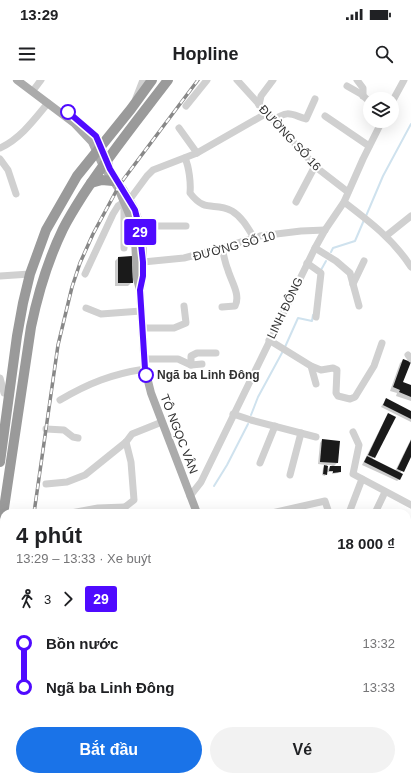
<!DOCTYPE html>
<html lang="vi">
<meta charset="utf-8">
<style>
:root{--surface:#fff;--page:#f2f2f2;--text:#202124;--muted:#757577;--accent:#1a73e8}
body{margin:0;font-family:Arial,sans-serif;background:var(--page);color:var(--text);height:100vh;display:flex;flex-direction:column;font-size:15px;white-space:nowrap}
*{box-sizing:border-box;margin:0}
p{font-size:13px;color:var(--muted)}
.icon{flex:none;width:22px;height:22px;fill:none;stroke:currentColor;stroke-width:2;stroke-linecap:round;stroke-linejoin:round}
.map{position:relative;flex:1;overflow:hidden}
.side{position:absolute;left:0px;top:429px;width:411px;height:272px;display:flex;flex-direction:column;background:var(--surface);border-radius:12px 12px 0 0;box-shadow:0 4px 16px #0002}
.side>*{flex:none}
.badge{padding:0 8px;border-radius:3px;font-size:14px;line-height:26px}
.tools{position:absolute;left:363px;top:12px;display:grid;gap:8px}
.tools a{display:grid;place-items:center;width:36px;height:36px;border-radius:50%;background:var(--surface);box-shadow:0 4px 16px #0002;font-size:20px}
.map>.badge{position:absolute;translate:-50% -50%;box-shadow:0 0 0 2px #fff}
.legs{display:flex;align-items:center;gap:6px;height:44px;padding:0 16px;font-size:13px}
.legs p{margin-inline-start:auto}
.headline{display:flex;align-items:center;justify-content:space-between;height:68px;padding:0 16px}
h1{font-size:22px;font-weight:800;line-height:30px}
.action{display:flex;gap:8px;margin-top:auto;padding:8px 16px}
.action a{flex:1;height:46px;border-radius:24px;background:var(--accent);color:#fff;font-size:16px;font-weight:800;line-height:46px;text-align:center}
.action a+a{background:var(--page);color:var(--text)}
ul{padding:0 16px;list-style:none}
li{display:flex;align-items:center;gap:14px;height:44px;font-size:15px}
li i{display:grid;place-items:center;width:6px;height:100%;margin:0 5px;background:currentColor}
li i::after{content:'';width:10px;height:10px;margin:-5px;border:3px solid;border-radius:50%;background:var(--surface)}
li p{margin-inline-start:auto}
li:first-child i{background:linear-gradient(#0000 50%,currentColor 0)}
li:last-child i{background:linear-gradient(currentColor 50%,#0000 0)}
.status{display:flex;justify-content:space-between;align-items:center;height:28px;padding:0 20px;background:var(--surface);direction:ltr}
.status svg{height:11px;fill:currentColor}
header{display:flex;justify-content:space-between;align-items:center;height:52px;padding:0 16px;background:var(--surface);font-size:18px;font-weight:800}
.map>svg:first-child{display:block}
</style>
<div class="status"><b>13:29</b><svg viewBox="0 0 49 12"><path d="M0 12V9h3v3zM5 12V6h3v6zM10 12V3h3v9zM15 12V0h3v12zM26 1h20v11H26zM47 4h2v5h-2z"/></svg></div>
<header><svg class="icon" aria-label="menu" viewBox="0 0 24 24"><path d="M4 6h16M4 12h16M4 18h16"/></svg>Hopline<svg class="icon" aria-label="search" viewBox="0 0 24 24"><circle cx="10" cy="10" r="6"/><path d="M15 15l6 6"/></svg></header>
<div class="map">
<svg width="411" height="701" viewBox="0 0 411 701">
<rect width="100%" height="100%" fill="#fff"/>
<g fill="#0003" fill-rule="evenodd">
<path d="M118,178l14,24 -4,4h-13v-25z"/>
<path d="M403,280l-1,23 9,3v15l-15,-5 1,-3 -7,-2 10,-28z"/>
<path d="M386,319l25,13v10l-30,-15z"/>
<path d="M389,334l5,3 -22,43 23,11 16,-32v16l-11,19v5l-3,2 -35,-16 24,-48z"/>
<path d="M322,360l15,23 -4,4 7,4 -2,2 -6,1v-2h-5l-2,4 -3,-1 1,-7 3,-3 -8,-1 2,-21zM327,385h5l-5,5z"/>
</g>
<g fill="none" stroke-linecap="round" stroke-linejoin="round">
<g stroke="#cfe2ee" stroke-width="2">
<path d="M366,136l17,-40 28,-52"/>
<path d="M331,172l2,-4 22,-7 9,-21"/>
<path d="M321,190l5,-9"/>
<path d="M285,267l13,-29 14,3 1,-6"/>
<path d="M251,335l7,-18 25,-46"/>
<path d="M214,406l13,-21 21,-41"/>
</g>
</g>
<g fill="#1a1a1a">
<path d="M132,176l1,27h-15v-26z"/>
<path d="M403,279l8,3 -8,20 8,3v12l-12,-5 1,-2 -7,-3z"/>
<path d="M386,318l25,13v8l-28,-14z"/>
<path d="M388,333l8,4 -21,41 -7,-3z"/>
<path d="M322,359l18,2 -2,22 -18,-1z"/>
<path d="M411,360v17l-7,15 -7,-3z"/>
<path d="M367,376l36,18 -3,6 -36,-18z"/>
<path d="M324,385l4,1 -1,9 -4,-1z"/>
<path d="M330,386h11v6l-8,1v-2h-4z"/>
</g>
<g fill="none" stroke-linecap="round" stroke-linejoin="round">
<g stroke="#d0d0d0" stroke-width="7">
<path d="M237,0l80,88 31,24"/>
<path d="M357,0l6,8v8"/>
<path d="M347,6l14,8 9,8"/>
<path d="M35,8l6,-8"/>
<path d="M136,18l7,-18"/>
<path d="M392,22l12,-22"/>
<path d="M259,25l2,-9 12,-16"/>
<path d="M186,26l21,-26"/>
<path d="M325,36l44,30"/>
<path d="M273,40c16,-10 17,-6 33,-1l9,-20"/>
<path d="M179,48l18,25"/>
<path d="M0,68c20,-9 34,-28 48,-45"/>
<path d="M185,78c4,9 6,25 5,35 16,21 24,8 42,18 10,6 16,17 22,27"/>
<path d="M0,79l8,11 8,24"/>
<path d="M130,119l17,-23 6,-6 44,-17 70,-40"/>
<path d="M296,122l19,-36"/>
<path d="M344,122c25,19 50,38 67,65"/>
<path d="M139,146h47"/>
<path d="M386,156l25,-20"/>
<path d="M315,168l21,13 14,12 9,33"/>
<path d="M143,182l41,-4 38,-10 38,-12 41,-5 24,-1"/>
<path d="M307,183l14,10 -5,44"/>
<path d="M85,194l28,-60 5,-8 6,-4v46"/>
<path d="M0,196l30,-2"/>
<path d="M353,204l11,-23"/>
<path d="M222,227l13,-1c6,-11 -4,-25 -7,-36 -3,-7 -4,-14 -6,-22"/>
<path d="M86,228l15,6 40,-3"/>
<path d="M142,248h32l12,-5 -2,-17"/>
<path d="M269,260l42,26 10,4 12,-2 4,2 -1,23 2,3 12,3 5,-2 19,-31 8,-23"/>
<path d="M408,275l3,4"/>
<path d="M145,279h33l13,6 11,-1"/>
<path d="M191,285v-9l6,-3h19"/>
<path d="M311,286l5,18"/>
<path d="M0,298l4,15"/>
<path d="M60,320c29,-17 52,-26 85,-31"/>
<path d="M233,334l18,6 65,17"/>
<path d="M46,349l18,1 9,7 5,1"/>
<path d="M353,352l6,13 -6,29 58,31"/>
<path d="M260,383l15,-37"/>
<path d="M290,395l11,-42"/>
<path d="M46,404l21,-2 18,-7 41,-33 6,-8 30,-12"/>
<path d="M190,416l11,-14 114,-234 10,-18 19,-28 19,-43 19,-38"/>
<path d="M71,433l27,-5 27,-1"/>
<path d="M124,433l1,-6 9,-7 -3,-38 -5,-20"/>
<path d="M272,433l53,-12 4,12"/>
<path d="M349,433l13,-34"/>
<path d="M375,433l10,-21"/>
<path d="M407,467l4,-8"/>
<path d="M407,490l4,2"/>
<path d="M407,536l4,-6"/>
<path d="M407,576l4,2"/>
<path d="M407,613l4,-7"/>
<path d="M407,650l4,1"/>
<path d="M98,697l7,4"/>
<path d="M210,697h8"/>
<path d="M229,697l11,4"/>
<path d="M126,701l2,-4"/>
<path d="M162,701l2,-1 30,-3"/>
<path d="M285,701h1"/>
</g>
<g stroke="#ababab" stroke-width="8">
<path d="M17,0l57,43 18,19 11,24 15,22 13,31 4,20 2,40 3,11 5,79 6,24 46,120"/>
<path d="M77,40l19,16 13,29"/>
<path d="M123,109c4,7 9,14 12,21 8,21 10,55 6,77"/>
<path d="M328,697l1,4"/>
</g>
<g stroke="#9a9a9a" stroke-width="10">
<path d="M91,103l11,-3 11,1"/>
<path d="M0,382l17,-126 6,-33 7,-29 16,-44 31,-54 54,-67 21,-29"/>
<path d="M0,455l31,-208c7,-34 17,-67 32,-98 6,-12 13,-23 20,-34 26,-40 56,-77 85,-115"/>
</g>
<defs>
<g id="rail">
<path d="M34,433l24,-168 14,-58 8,-24 13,-29 27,-50 78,-104"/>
<path d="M0,664l4,-26"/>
</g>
</defs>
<use href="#rail" stroke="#888" stroke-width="3.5"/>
<use href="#rail" stroke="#fff" stroke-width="2" stroke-dasharray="6" stroke-linecap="butt"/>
</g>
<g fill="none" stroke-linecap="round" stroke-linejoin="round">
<defs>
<path id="line-1" d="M68,32l28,24 14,33 25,41 4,16 4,36v14l-3,14 5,79 1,6"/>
</defs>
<use href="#line-1" stroke="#fff" stroke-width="9"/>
<use href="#line-1" stroke="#4f0aff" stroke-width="6"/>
</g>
<g fill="#fff" stroke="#4f0aff" stroke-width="2">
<circle cx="68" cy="32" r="7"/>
<circle cx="146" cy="295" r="7"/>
</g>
<g text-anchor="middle" stroke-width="4" stroke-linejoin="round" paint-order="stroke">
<g font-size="12" fill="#333" stroke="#fff">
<text transform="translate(290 58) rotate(47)" y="4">ĐƯỜNG SỐ 16</text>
<text transform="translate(234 166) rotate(-15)" y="4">ĐƯỜNG SỐ 10</text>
<text transform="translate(285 228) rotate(-64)" y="4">LINH ĐÔNG</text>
<text transform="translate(179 354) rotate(69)" y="4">TÔ NGỌC VÂN</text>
</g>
<g font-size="12" font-weight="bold" fill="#333" stroke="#fff" text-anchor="start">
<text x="157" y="299">Ngã ba Linh Đông</text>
</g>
</g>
</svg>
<div class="tools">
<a><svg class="icon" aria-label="layers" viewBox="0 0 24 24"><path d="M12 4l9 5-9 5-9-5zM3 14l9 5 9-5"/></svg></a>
</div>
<b class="badge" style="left:140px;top:152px;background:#4f0aff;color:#fff">29</b>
<section class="side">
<div class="headline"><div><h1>4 phút</h1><p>13:29 – 13:33 · Xe buýt</p></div><b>18 000 ₫</b></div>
<div class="legs"><svg class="icon" aria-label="walk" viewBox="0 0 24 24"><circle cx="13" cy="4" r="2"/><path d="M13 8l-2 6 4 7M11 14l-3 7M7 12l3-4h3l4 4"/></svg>3<svg class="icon" aria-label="forward" viewBox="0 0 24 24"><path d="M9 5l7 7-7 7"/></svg><b class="badge" style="background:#4f0aff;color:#fff">29</b></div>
<ul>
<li><i style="color:#4f0aff"></i><b>Bồn nước</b><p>13:32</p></li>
<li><i style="color:#4f0aff"></i><b>Ngã ba Linh Đông</b><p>13:33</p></li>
</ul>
<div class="action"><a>Bắt đầu</a><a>Vé</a></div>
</section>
</div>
